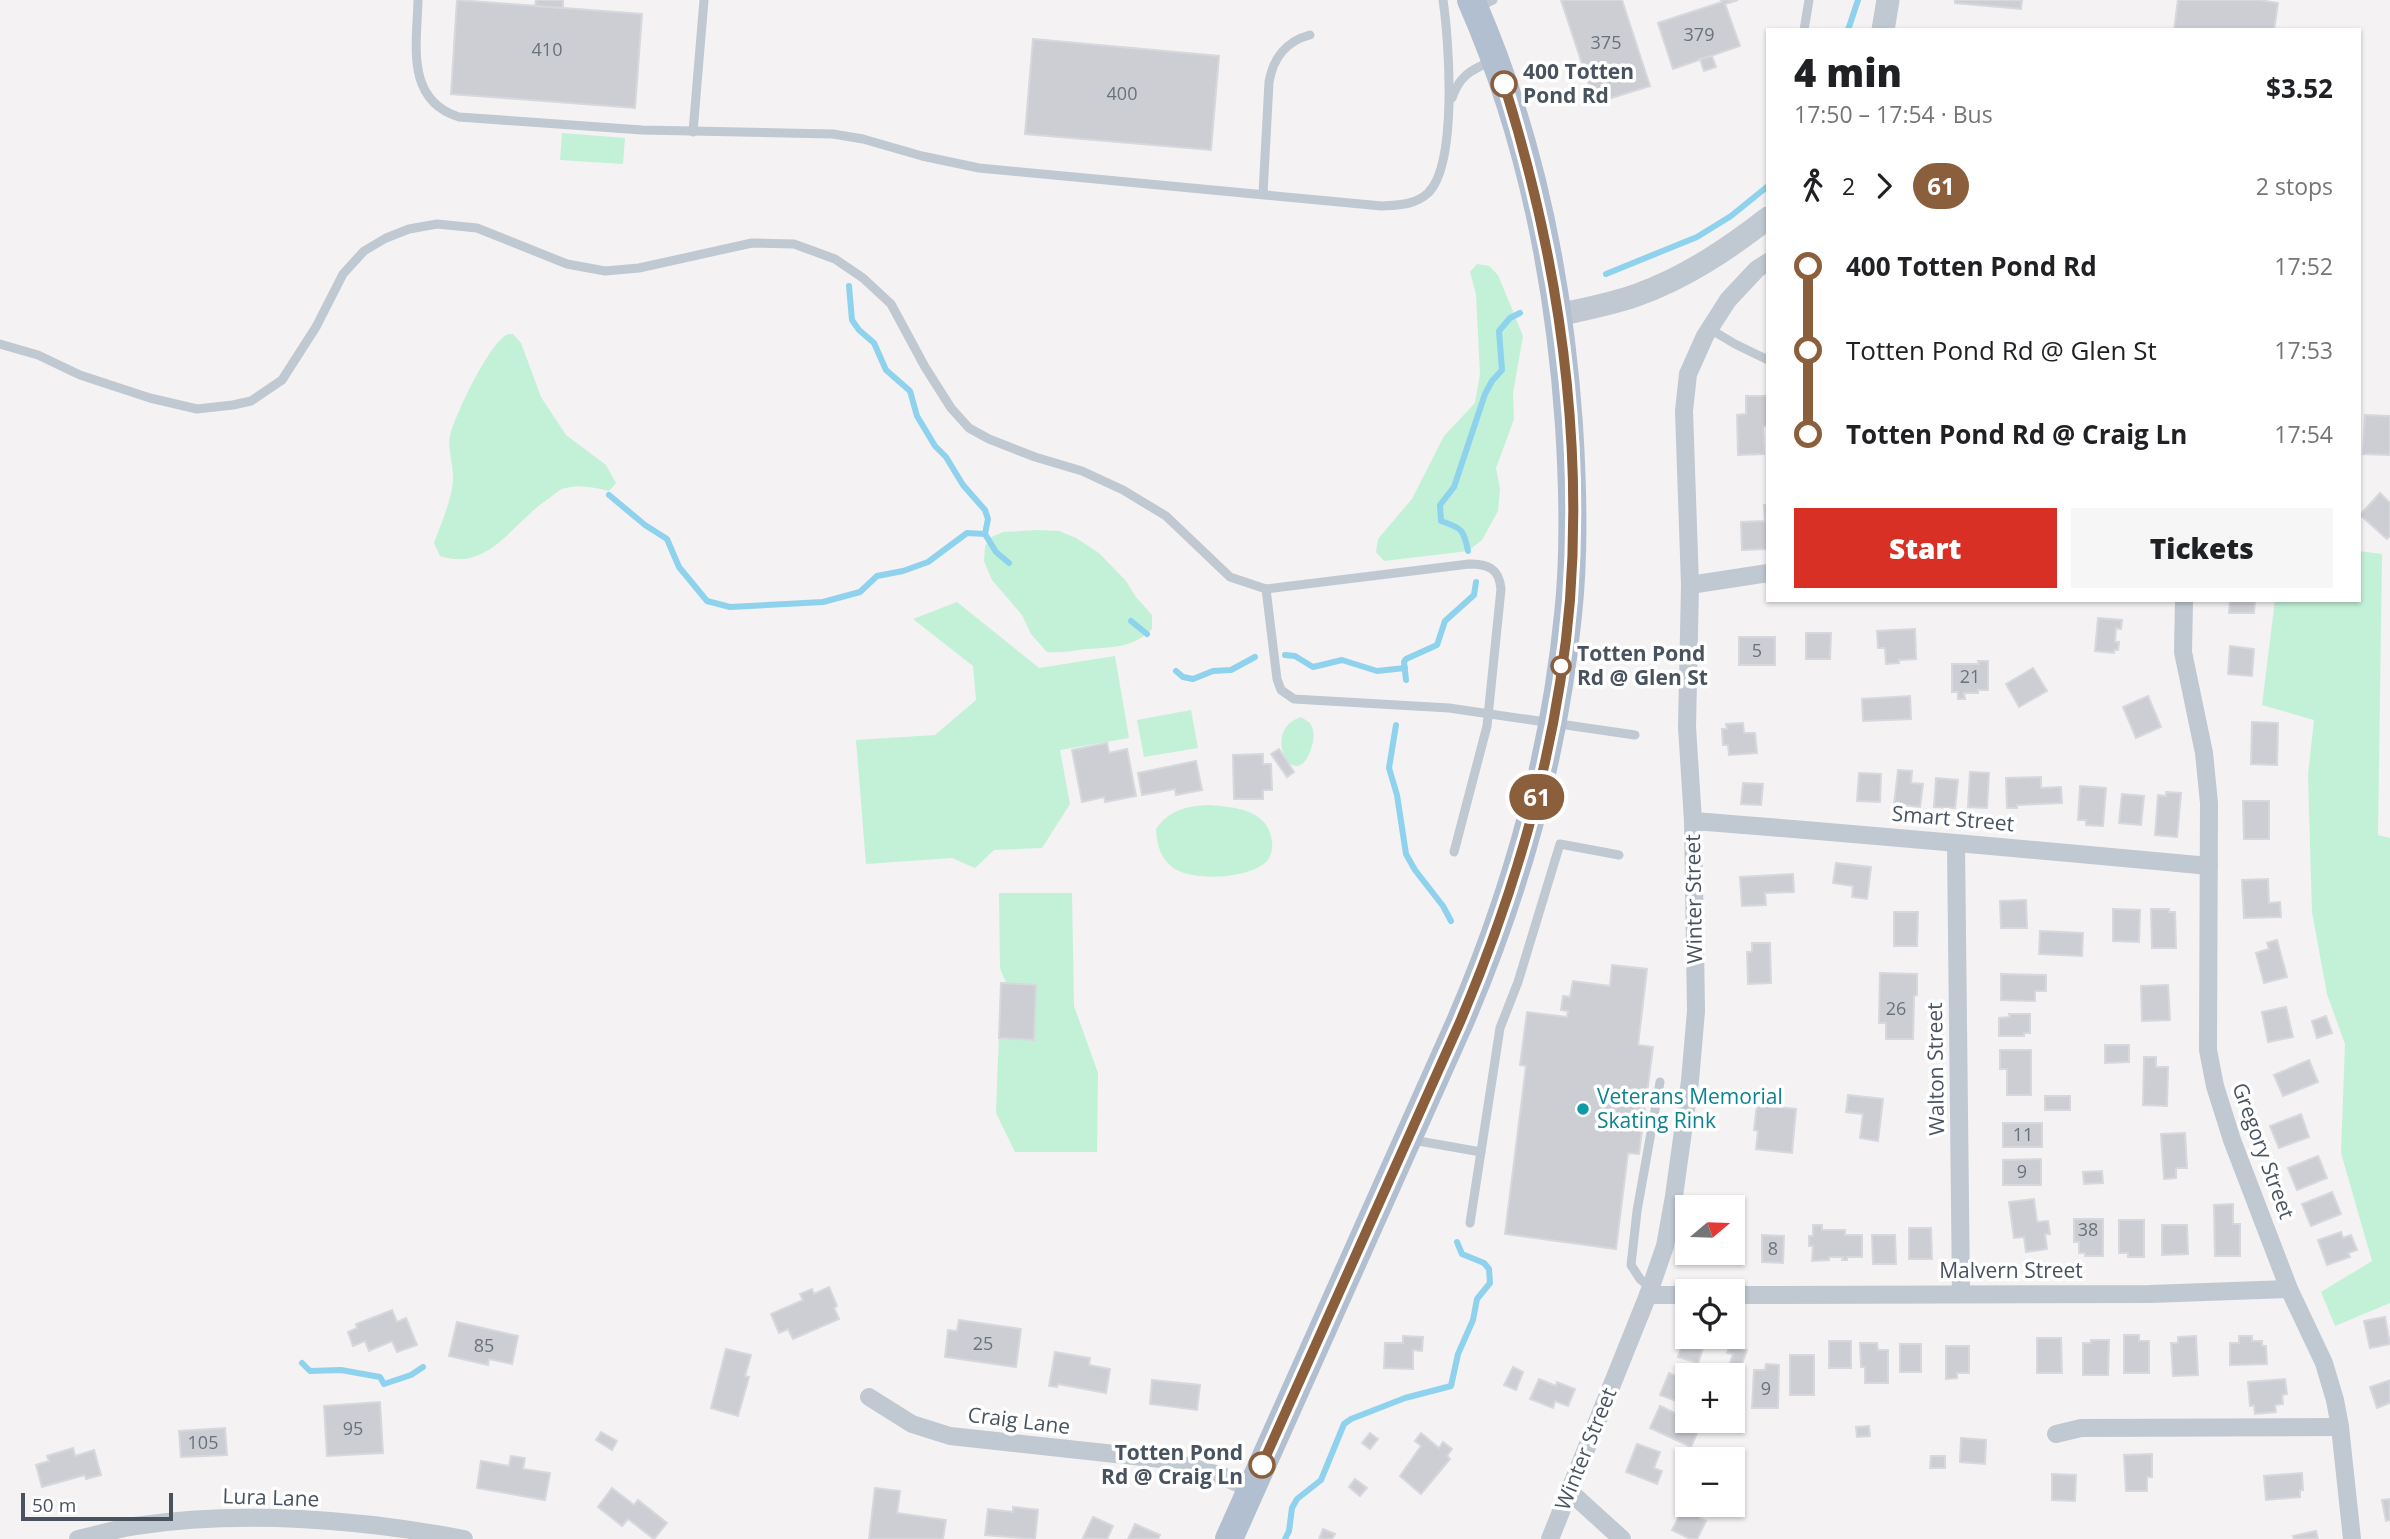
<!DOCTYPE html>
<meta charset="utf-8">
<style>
:root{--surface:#fff;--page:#f6f6f6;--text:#202124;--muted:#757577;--accent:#d93025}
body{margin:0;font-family:"Open Sans",sans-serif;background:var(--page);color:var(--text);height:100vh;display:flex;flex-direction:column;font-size:26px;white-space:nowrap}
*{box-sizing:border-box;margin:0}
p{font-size:23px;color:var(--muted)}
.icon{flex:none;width:38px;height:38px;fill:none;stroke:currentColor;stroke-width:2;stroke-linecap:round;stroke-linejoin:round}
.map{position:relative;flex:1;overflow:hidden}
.side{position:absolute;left:1766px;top:28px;width:595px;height:574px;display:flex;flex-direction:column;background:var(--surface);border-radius:0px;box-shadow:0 2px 5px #0004}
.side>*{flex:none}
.badge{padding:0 14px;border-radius:23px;font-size:24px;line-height:46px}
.needle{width:46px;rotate:71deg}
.fabs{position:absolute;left:1675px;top:1195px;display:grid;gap:14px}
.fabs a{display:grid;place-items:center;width:70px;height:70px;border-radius:0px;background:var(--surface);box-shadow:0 2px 5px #0004;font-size:35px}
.scale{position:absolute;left:21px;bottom:18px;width:152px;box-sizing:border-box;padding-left:7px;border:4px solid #495360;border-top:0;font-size:19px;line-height:24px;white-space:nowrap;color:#495360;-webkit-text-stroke:5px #fff;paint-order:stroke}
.map>.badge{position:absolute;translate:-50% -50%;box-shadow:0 0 0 4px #fff}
.legs{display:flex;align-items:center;gap:10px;height:77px;padding:0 28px;font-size:23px}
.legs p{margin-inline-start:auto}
.head{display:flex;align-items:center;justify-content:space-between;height:119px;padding:0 28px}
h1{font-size:38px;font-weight:800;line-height:52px}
.action{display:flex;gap:14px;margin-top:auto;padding:14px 28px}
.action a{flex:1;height:80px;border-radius:0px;background:var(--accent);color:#fff;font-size:28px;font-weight:800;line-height:80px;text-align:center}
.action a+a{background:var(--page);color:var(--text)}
ul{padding:0 28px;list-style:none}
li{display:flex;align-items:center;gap:24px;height:84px;font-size:26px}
li i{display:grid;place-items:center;width:10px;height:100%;margin:0 9px;background:currentColor}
li i::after{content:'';width:18px;height:18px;margin:-9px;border:5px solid;border-radius:50%;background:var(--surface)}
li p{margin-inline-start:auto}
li:first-child i{background:linear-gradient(#0000 50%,currentColor 0)}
li:last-child i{background:linear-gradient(currentColor 50%,#0000 0)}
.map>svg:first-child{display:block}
</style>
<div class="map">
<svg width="2390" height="1539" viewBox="0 0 2390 1539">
<rect width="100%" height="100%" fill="#f4f2f2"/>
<g fill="#c2f1d8">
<path d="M562,133l63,5 -2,26 -63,-4z"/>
<path d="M1477,264l12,2 9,9 25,61 -10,57 1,26 -18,49 4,21 -2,22 -16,29 -14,11 -84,10 -8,-9 2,-13 34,-40 32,-63 31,-33 5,-29 -4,-80 -6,-22z"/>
<path d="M508,334h5l8,9 20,54 25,38 40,30 10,18 -7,8c-14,-3 -29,-7 -43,-3 -6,1 -13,7 -18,11 -35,23 -59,73 -108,57l-6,-13c7,-19 17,-41 19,-62 1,-16 -7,-35 -2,-49 7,-22 38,-89 57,-98z"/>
<path d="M1038,530l21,1 17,7 23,15 27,28 10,16 16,18v14c-20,20 -41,18 -66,20 -14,2 -25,4 -39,3l-16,-18 -9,-19 -30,-35 -8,-19 1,-14 4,-9 14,-6z"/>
<path d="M2359,551l23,3 -4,281 12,3v465l-55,23 -14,-34 51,-31 -31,-108 4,-109 -18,-50 -15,-82 -4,-137 6,-55 -52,-15 13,-105h84z"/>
<path d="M957,602l82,66 76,-12 14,82 -69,12 10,54 -28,44 -48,2 -19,18 -23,-10 -86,6 -10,-124 79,-5 41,-35 -3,-34 -60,-47z"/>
<path d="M1191,710l7,38 -54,9 -7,-37z"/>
<path d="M1301,717l9,6c5,9 4,17 1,26 -16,48 -52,-19 -10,-32z"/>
<path d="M1209,805c27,2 60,5 63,37 1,7 -1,15 -6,20 -18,17 -75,20 -94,5 -12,-10 -15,-23 -16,-38 13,-19 31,-23 53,-24z"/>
<path d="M999,893h73l2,113 24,67 -1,79h-82l-19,-39 5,-130h5l-6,-15z"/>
</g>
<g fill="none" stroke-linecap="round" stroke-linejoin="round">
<g stroke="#8ed2ee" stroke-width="6">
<path d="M1848,30l10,-30"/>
<path d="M1606,274l91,-37 34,-21 37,-30"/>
<path d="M849,286l3,34 7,10 15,13 12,27 24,21 7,25 18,30 11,11 17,28 22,25 3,9 -3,15"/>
<path d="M609,495l36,30 22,14 12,28 28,34 23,6 93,-5 37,-10 17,-16 26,-5 25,-9 39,-29 18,1 11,18 13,11"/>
<path d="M1468,551c-4,-21 -6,-23 -27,-30l-1,-16 14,-18 31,-93 7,-13 10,-11 -3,-39 11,-13 10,-5"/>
<path d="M1131,621l16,13"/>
<path d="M1285,655l10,1 18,11 29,-7 35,11 28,-3"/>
<path d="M1176,671l7,6 10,2 20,-8 18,-1 24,-13"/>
<path d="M1406,680l-2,-18 2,-3 31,-14 8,-24 29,-26 2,-13"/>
<path d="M1396,725l-7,43 8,27 9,59 9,16 28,36 8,15"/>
<path d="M302,1363l8,8 31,-1 39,7 4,7 27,-9 12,-8"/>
<path d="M1285,1539l4,-8 3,-23 5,-9 24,-19 23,-56 7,-5 54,-21 46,-12 7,-32 15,-34 4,-21 13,-16 -1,-14 -5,-6 -22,-9 -5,-12"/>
</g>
</g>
<g fill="#ccced4" stroke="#d6d8dd" stroke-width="2">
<path d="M457,0l185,14 -7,94 -184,-14z"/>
<path d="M536,0h27v8l-28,-2z"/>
<path d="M1561,0h61l28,86 -55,17z"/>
<path d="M1721,0h17l-13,4 15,42 -67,23 -15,-46 64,-21z"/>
<path d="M1955,0h67l-1,9 -66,-6z"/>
<path d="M2178,0h81l19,3 -4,27h-100z"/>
<path d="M1033,39l186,17 -8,94 -186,-16z"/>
<path d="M1712,56l4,11 -12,4 -4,-12z"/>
<path d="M1746,396h22v30h-5l1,28 -26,1 -1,-40 9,-1z"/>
<path d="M2365,415l25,1v39l-27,-1z"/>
<path d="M2380,493l10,10v32l-3,4 -27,-24z"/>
<path d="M1764,505h4v44l-26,1 -1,-28 24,-1z"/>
<path d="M2230,600h25l-1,13h-25z"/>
<path d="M2098,618l24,2 -1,9 -5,-1 -1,14h4l-1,8h-4v3l-19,-2z"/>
<path d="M1915,629l1,30 -17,1v3l-13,1 -1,-16h-7l-1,-17z"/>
<path d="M1806,633h25l-1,26h-24z"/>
<rect x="1739" y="637" width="36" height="28"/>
<path d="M2230,646l24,3 -2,27 -24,-2z"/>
<path d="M1978,661h10v29h-10v3h-14l1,6h-7v-7h-6v-28h27z"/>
<path d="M2033,668l14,23 -28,16 -13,-23z"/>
<path d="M1910,696l1,23 -48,2 -1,-22z"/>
<path d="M2148,696l13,31 -25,11 -13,-31z"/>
<path d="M2252,722l26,1 -1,42 -26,-1z"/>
<path d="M1743,723l1,10h11l2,20 -28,2 -1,-10h-5l-1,-16h5l-1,-5z"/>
<path d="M1107,743l2,10 18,-4 9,47 -31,6 -1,-5 -22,5 -10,-52z"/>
<path d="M1279,749l15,23 -7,5 -16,-23z"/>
<path d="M1263,754v10h8l1,26h-9v9h-29l-1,-44z"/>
<path d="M1196,761l6,29 -26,5 -1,-6 -33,6 -4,-22z"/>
<path d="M1898,770l14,1 -1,12 12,1 -3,23 -26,-3z"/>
<path d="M1970,772l19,1 -2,35 -19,-1z"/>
<path d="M1859,773l22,1 -1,28 -23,-1z"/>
<path d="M2041,777v11l20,-1 1,16 -45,2v3h-10l-1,-30z"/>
<path d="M1936,778l22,2 -3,28 -21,-1z"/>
<path d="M1743,783l20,1 -2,21 -20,-1z"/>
<path d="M2080,786l26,2 -3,38 -17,-1v-5h-8z"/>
<path d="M2166,792l15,1 -4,44 -22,-2 3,-40 8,1z"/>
<path d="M2122,794l22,2 -3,29 -22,-2z"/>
<path d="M2243,801h26v38h-25z"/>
<path d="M1836,863l35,4 -4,32 -15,-2 1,-11 -20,-3z"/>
<path d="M1793,874l1,18 -29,1 1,12 -24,1 -2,-29z"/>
<path d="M2268,879l1,24 11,-1 1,15 -37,1 -2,-38z"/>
<path d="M2026,900l1,28h-26l-1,-27z"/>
<path d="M2113,909l27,1 -1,32 -26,-1z"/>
<path d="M2151,909h18v3h6l1,36h-24z"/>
<path d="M1894,912h24l-1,34h-23z"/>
<path d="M2040,931l43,2 -1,23 -43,-2z"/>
<path d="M2277,940l10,37 -23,6 -8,-30 13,-4 -2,-6z"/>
<path d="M1752,943h18l1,40 -23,1 -1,-32h5z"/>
<path d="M1612,965l35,4 -9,76 15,2 -14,107 -11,-1 -12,96 -111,-15 21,-168 -6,-1 7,-53 40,5 1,-6 -7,-1 2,-14 7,1 3,-16 37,5z"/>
<path d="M1880,973l37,1v21l-3,1 -1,43h-27v-16h-7z"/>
<path d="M2001,974l45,1v16h-11v10l-34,-1z"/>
<path d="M1001,983l35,2 -2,55 -35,-2z"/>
<path d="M2168,985l2,35 -28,1 -1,-35z"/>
<path d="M2286,1007l7,30 -25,5 -6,-30z"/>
<path d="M2009,1014h21v19h-6v3h-25v-18l11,-1z"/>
<path d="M2326,1016l6,17 -15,5 -5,-17z"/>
<path d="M2105,1045h24v17l-24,1z"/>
<path d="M2000,1050h31v45h-24v-26h-7z"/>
<path d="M2144,1057h12v10h12l-1,39 -24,-1z"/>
<path d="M2309,1060l9,22 -35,14 -9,-21z"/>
<path d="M1848,1095l35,4 -5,42 -18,-3 3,-24 -17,-2z"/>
<rect x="2045" y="1096" width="25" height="14"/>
<path d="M1757,1105l39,4 -4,44 -36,-4 2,-18 -4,-1z"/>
<path d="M2301,1114l8,23 -30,11 -9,-22z"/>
<rect x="2003" y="1123" width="39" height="24"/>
<path d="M2185,1133l2,35h-11v10l-12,1 -3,-45z"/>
<path d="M2318,1156l9,22 -30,12 -9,-22z"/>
<path d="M2041,1159v26h-38v-25z"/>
<path d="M2102,1171l1,12 -19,1 -1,-12z"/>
<path d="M2332,1192l9,22 -30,12 -9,-22z"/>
<path d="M2034,1199l3,23 11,-1 2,13h-5l2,15 -21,3 -2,-15 -10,1 -5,-36z"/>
<path d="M2233,1204v20h7v32h-25l-1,-51z"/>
<path d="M2074,1219h29v37h-18v-3h-6v-11h-5z"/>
<path d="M2119,1220h25v37h-16v-4h-9z"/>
<path d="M1813,1225h9v5h23v5h17v22h-15v3h-5l1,-3h-14v3l-17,1 1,-15h-4v-10h4z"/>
<path d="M2162,1225h25l1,29 -26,1z"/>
<path d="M1909,1228h22l1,31h-23z"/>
<path d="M2341,1232l2,6 8,-3 6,15 -9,3 2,4 -23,8 -9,-25z"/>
<path d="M1762,1235l22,1 -1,27 -21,-1z"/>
<path d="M1872,1235h23l1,29h-23z"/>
<path d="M1732,1236h5l-1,27h-21l1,-10h16z"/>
<path d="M829,1287l8,19 -3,2 5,11 -46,20 -5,-10 -9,4 -8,-19 32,-14 -3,-6 12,-5 2,5z"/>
<path d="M392,1310l5,12 9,-4 11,27 -20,7 -5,-11 -23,10 -4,-10 -12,5 -5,-14 9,-4 -1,-4z"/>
<path d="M2385,1317l5,27 -20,4 -6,-27z"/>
<path d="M959,1320l62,9 -5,38 -71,-10 3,-27 9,1z"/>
<path d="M457,1322l61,14 -6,28 -23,-5 -1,6 -39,-9z"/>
<path d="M1686,1333l1,4 19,2 -8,24 -20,-6z"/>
<path d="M2124,1335h15v6h10v32h-25z"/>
<path d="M1403,1336l20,1 -1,14 -9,-1v19l-29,-1 1,-25h18z"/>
<path d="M2196,1336l2,39 -25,1 -2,-33h7v-6z"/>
<path d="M2239,1336h13v5h10v5h4l1,18 -37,1v-22h9z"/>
<path d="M2037,1338h24l1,35h-25z"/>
<path d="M2091,1340h18l-1,35h-25v-32h8z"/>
<rect x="1829" y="1341" width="22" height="27"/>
<path d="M1860,1343h17l1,7h10v33h-23v-16h-4z"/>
<path d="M1730,1344l17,6 -7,19 -11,-3 4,-12 -6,-1z"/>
<rect x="1900" y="1344" width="21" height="28"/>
<path d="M1946,1346h23v27h-12v5l-11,1z"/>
<path d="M726,1349l25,6 -6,21 4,1 -11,39 -27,-8z"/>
<path d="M1055,1352l35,6 -1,7 21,4 -4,24 -48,-9 -1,3 -8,-1z"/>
<rect x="1790" y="1355" width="24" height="40"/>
<path d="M1766,1364l13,1 -1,43h-26l2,-38h11z"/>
<path d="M1513,1367l10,5 -7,18 -12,-5z"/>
<path d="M1669,1373l18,8v24l-27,-10z"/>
<path d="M1539,1379l17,7 1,-4 18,7 -7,17 -13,-5 -2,7 -23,-9z"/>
<path d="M2285,1379l2,15 -5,1 1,9 -8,1 1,7 -21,2 -1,-9 -4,1 -2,-24z"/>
<path d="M1152,1380l48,5 -3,25 -47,-6z"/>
<path d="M2390,1380v23l-13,5 -7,-21z"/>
<path d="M380,1402l3,51 -56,3 -3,-50z"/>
<path d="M1660,1406l27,13v2h6l-4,9 8,3 -6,14 -41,-19z"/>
<path d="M1869,1426l1,10 -13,1 -1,-10z"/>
<path d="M225,1428l2,27 -46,2 -2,-26z"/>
<path d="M601,1432l16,9 -5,9 -16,-10z"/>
<path d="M1370,1433l8,6 -8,10 -8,-6z"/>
<path d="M1421,1433l18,15 4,-6 9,7 -5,7 3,3 -29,35 -21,-18 21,-30 -6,-5z"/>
<path d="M1961,1438l25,2 -1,24 -25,-2z"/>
<path d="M1637,1444l23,8 -6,16 8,3 -5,13 -31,-12z"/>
<path d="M73,1448l2,8 19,-6 7,25 -15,4 -1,-4 -43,12 -6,-22 13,-4 -2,-5z"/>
<path d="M2152,1454v23h-5v14h-21l-2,-36z"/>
<path d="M511,1456l14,2 -2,11 27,4 -5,27 -68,-12 4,-27 28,5z"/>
<path d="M1931,1456h14v12h-15z"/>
<path d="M2302,1473l1,17h-3v7l-34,3 -2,-24z"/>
<path d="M2052,1474l24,1 -1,26 -23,-1z"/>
<path d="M1355,1479l12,9 -7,8 -11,-9z"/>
<path d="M612,1488l22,17 4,-5 29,23 -13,16 -26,-20 -6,7 -24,-19z"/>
<path d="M875,1488l25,3 -3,22 49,7 -3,19h-74z"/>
<path d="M2390,1499v21l-4,1 -4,-21z"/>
<path d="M1687,1501v4h19l-7,13 7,3 -9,18h-7l-18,-9z"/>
<path d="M1013,1507l25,3 -3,29 -50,-4 3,-26 25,3z"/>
<path d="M1093,1517l20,9 -6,13 -24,-1z"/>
<path d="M1135,1524l25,11 -2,4h-30z"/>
<path d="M1323,1529l12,5 -3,5h-13z"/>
<path d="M2316,1531l2,8h-24l-1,-3z"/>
</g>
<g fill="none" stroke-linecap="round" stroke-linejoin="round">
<g stroke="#c0c8d1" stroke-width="9">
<path d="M418,0c-1,44 -13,100 41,117l183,13 191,4 30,5 59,17 57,12 403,38c17,-1 33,-1 46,-13 30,-29 21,-153 15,-193"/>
<path d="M1477,8l16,-8"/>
<path d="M1804,30l5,-30"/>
<path d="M1452,98c7,-21 18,-28 38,-36"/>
<path d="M693,132l11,-132"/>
<path d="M1263,194l6,-112c4,-23 17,-41 41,-47"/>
<path d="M1710,329l25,15 33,16"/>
<path d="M0,344l38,11 42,20 70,23 47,11 36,-4 18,-4 31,-21 34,-53 27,-53 21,-23 22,-13 23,-9 28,-5 40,4 90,36 38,7 34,-3 113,-25 42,1 41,15 28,19 28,26 34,63 26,41 18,20 20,11 46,18 47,14 41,19 43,26 64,61 36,12 203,-25c19,0 30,4 32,25l-14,137 -33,126"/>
<path d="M1266,589l11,90 4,11 13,9 155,9 186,27"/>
<path d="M1413,1140l68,12"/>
<path d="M1470,1223l30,-195 18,-46 42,-138 59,11"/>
<path d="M1651,1288l-11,-9 -9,-14 6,-54 23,-129"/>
</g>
<g stroke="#c0c8d1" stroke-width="18">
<path d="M1690,585l78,-12"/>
<path d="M2184,600l-1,52 21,101 5,50 -1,247 7,36 17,54 57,149 35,74 11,37 5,27 12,112"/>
<path d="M1693,821c172,13 344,29 516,45"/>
<path d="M1956,844l5,449"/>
<path d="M1648,1295h39"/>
<path d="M1732,1295l418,-1 139,-5"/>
<path d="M869,1397l43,27 38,12 211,23 61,17 29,13"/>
<path d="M2056,1434l25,-6 259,-1"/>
<path d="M1568,1490l54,49"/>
<path d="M78,1539c19,-4 38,-10 57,-13 106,-16 224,-7 329,13"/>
<path d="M1550,1539l98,-244 17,-49 9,-50 16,-115 6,-70 -3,-190 -6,-94 3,-142 -6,-174 4,-37 17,-38 23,-36 29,-31 11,-7"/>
</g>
<g stroke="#c0c8d1" stroke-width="23">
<path d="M1883,30l5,-30"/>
<path d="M1558,315c27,-6 54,-11 79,-20 48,-17 91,-46 131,-77"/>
</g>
<path stroke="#b2bfd1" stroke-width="28" d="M1229,1539l231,-517c56,-130 94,-266 108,-407 7,-63 5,-127 1,-190 -10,-145 -39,-291 -98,-425"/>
</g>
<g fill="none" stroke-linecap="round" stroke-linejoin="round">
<defs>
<path id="line-1" d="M1262,1465l198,-443c57,-134 98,-276 110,-422 13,-174 -14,-350 -66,-516"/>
</defs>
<use href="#line-1" stroke="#fff" stroke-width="16"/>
<use href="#line-1" stroke="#8b5e3c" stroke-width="10"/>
</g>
<g fill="#fff" stroke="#8b5e3c" stroke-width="3.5">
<circle cx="1504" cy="84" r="12"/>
<circle cx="1561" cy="666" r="9"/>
<circle cx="1262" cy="1465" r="12"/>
</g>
<circle fill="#0f9aa8" stroke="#fff" stroke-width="2.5" cx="1583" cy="1109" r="7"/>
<g text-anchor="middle" stroke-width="7" stroke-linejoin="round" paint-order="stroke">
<g font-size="18" fill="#6a727d">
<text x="1699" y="41">379</text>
<text x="1606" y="49">375</text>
<text x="547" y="56">410</text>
<text x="1122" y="100">400</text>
<text x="1757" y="657">5</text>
<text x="1970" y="683">21</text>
<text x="1896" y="1015">26</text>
<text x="2023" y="1141">11</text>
<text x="2022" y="1178">9</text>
<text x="2088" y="1236">38</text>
<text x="1773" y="1255">8</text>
<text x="983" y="1350">25</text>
<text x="484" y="1352">85</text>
<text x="1766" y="1395">9</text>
<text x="353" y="1435">95</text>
<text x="203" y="1449">105</text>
</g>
<g font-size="21" font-weight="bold" fill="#495360" stroke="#fff" text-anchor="start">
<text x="1523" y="79">400 Totten<tspan x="1523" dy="24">Pond Rd</tspan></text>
<text x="1577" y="661">Totten Pond<tspan x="1577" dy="24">Rd @ Glen St</tspan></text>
<text x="1243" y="1460" text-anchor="end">Totten Pond<tspan x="1243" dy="24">Rd @ Craig Ln</tspan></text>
</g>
<g font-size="21" fill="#495360" stroke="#fff">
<text transform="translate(1953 819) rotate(5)" y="7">Smart Street</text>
<text transform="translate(1694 899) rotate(-91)" y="7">Winter Street</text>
<text transform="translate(1936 1069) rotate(-91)" y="7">Walton Street</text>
<text transform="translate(2263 1151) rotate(70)" y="7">Gregory Street</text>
<text x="2011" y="1278">Malvern Street</text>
<text transform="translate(1019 1421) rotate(7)" y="7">Craig Lane</text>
<text transform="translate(1586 1449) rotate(-68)" y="7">Winter Street</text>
<text transform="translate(271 1498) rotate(2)" y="7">Lura Lane</text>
</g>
<g font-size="21" fill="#0d838f" stroke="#fff" text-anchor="start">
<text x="1597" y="1104">Veterans Memorial<tspan x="1597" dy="24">Skating Rink</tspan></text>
</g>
</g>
</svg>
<div class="fabs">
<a><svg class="needle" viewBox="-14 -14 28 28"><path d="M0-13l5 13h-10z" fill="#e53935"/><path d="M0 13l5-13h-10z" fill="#757577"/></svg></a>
<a><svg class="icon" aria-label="locate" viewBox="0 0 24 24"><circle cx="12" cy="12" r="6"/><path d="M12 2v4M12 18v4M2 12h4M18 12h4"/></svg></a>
<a>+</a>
<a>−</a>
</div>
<div class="scale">50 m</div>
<b class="badge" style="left:1537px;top:797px;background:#8b5e3c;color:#fff">61</b>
<section class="side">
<div class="head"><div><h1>4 min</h1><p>17:50 – 17:54 · Bus</p></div><b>$3.52</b></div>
<div class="legs"><svg class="icon" aria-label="walk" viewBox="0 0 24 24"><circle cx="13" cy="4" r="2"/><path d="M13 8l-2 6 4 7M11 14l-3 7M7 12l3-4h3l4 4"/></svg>2<svg class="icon" aria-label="forward" viewBox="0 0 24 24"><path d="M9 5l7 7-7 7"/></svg><b class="badge" style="background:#8b5e3c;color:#fff">61</b><p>2 stops</p></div>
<ul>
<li><i style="color:#8b5e3c"></i><b>400 Totten Pond Rd</b><p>17:52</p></li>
<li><i style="color:#8b5e3c"></i><span>Totten Pond Rd @ Glen St</span><p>17:53</p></li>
<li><i style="color:#8b5e3c"></i><b>Totten Pond Rd @ Craig Ln</b><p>17:54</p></li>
</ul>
<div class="action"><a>Start</a><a>Tickets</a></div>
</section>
</div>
